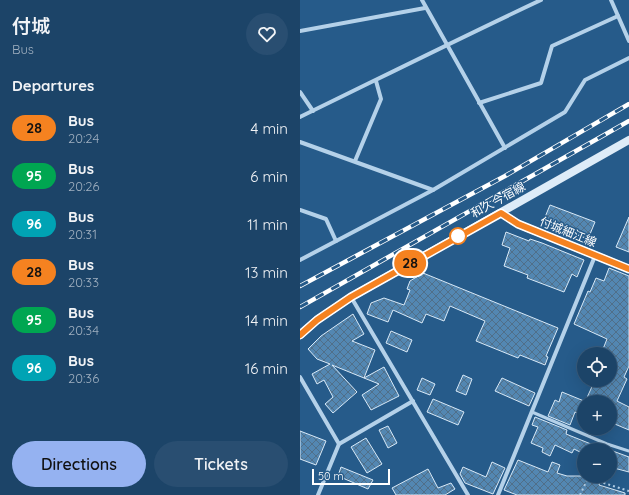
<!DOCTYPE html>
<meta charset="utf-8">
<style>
:root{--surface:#1c4468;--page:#294e71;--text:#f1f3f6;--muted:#a0b0c0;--line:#3a5c7c;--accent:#95b2f1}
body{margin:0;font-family:Quicksand,"Noto Sans JP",sans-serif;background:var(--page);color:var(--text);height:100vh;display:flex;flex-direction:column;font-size:15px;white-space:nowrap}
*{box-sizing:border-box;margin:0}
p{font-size:13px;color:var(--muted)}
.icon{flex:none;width:22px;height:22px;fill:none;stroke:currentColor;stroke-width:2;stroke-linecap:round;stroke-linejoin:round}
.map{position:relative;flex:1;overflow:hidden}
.panel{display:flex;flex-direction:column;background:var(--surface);width:300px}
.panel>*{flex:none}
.badge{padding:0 8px;border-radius:13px;font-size:14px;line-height:26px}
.controls{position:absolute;left:277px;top:347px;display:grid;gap:8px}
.controls a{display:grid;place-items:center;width:40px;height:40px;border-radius:50%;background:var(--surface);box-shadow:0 4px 16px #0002,0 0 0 1px var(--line);font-size:20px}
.scale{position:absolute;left:12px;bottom:10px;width:78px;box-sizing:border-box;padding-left:4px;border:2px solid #fff;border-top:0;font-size:11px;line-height:14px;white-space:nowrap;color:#fff;-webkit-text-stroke:3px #265b8a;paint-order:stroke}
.map>.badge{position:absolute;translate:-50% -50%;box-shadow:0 0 0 2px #fff}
h2{padding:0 12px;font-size:15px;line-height:36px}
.round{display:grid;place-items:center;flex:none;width:42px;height:42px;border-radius:21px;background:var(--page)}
.summary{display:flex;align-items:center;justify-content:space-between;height:68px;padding:0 12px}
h1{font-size:19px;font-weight:600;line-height:30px}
.primary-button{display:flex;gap:8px;margin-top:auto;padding:8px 12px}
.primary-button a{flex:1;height:46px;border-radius:24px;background:var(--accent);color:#111;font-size:16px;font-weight:600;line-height:46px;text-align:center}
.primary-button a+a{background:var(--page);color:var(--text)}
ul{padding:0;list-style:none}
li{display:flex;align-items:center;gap:12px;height:48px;padding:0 12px}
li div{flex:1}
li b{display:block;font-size:15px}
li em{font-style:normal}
li .badge{min-width:44px;font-weight:700;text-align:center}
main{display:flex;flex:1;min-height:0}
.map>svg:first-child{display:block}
</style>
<main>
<section class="panel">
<div class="summary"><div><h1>付城</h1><p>Bus</p></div><a class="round"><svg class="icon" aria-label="heart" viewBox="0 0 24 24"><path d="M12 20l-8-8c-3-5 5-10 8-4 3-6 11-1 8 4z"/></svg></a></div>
<h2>Departures</h2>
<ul>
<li><span class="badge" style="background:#f58220;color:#111">28</span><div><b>Bus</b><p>20:24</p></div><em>4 min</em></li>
<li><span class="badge" style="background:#00a651;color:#fff">95</span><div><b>Bus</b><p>20:26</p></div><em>6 min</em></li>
<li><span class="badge" style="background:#00a3b4;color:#fff">96</span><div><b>Bus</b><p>20:31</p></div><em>11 min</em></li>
<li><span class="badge" style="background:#f58220;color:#111">28</span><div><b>Bus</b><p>20:33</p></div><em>13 min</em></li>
<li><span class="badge" style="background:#00a651;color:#fff">95</span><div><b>Bus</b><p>20:34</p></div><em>14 min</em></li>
<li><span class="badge" style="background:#00a3b4;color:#fff">96</span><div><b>Bus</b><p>20:36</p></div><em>16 min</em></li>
</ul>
<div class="primary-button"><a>Directions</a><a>Tickets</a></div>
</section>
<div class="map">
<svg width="329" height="495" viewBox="0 0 329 495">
<defs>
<pattern id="building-cross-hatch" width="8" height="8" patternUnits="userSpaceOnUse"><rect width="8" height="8" fill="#5387b2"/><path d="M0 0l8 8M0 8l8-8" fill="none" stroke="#506f89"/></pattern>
</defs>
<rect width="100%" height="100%" fill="#265b8a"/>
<g fill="url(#building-cross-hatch)" stroke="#d8e9f7">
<path d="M250,205l45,17 -7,17 -45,-17z"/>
<path d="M329,217v35l-13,-5z"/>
<path d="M206,232l23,9 1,-2 12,4 42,17 -7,17 -5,-3 -8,18 -37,-14 1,-3 -24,-9 6,-18 -8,-3z"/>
<path d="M309,268l20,8v90l-5,11 3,2 -10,22 12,6v23l-19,-8v-20h-25l10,-22h15v-26h-9l6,-15 -33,-15 14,-33 2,1 6,-14 8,3z"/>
<path d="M123,273l135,55 -12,28 2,1 -3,8 -25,-10 -2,3 -42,-17 9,-20 -35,-15 -6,15 -18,-7 -4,9 -29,-13 -5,12 -21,-8 4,-11 13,-5 20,7 6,-15 -3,-1 3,-8z"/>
<path d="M53,314l11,20 -12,7 23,9 -11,28 -32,-13 25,27 -24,21 -8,-9 8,-7 -9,-17 -7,4 -5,-10 18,-10 -13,-5 -9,-10 13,-13z"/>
<path d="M91,331l21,9 -5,12 -21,-9z"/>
<path d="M84,367l15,29 -28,14 -9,-15 17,-11 -15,-6z"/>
<path d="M163,375l9,4 -6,16 -10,-4z"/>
<path d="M122,378l13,6 -5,11 -13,-5z"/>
<path d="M202,378l33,15 -6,13 -34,-15z"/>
<path d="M262,392l22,9v15l-9,-4 -5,13 -22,-9 7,-16 4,2z"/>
<path d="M133,399l31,13 -6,13 -31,-13z"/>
<path d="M235,417l32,13 -1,4 40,16h-22v4l-10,-5 -2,4 -17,-8 -5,11 -8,-4 1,-4 -12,-5 7,-16 -6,-2z"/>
<path d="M88,426l9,17 -9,5 -9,-18z"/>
<path d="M0,431l26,10 -10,24 -16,-6z"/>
<path d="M66,438l16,26 -15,9 -16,-26z"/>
<path d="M310,450l19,7v15l-19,-5z"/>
<path d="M218,460l30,12 4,-10 8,3 -3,8 10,3h35l-3,9 26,8v2h-108l-13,-5z"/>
<path d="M192,462l13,6 -12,26 -28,-11 -5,-9 3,-7 23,10z"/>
<path d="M41,467l32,13 -5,9 -30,-13z"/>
<path d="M128,469l10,19 13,-5 4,6 -10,6h-49l-4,-7z"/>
</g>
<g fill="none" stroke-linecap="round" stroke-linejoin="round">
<path stroke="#b4d1e9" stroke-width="2" stroke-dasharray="2 3" stroke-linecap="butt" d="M280,495l8,-17 41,13"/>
<path stroke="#b4d1e9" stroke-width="3" d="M232,412l75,32 22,7"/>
<g stroke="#b4d1e9" stroke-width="4">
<path d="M122,0l83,148"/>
<path d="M311,0l18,41"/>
<path d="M0,31l125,-23"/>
<path d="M0,92l13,19"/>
<path d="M179,103l62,-20 11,-37 66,-30"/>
<path d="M0,117c80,-39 160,-79 241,-117"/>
<path d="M0,142l133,48"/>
<path d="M55,161l26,-62 -5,-18"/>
<path d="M0,210l26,9 10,22"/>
<path d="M0,260l133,-70 132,-78 20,-32 44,-22"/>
<path d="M51,297l117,198"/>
<path d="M0,377l39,67"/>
<path d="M18,495l21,-51 74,-43"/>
<path d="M198,495l97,-239"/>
</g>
<g stroke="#deecf8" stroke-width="8">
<path d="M201,213l17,11 111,45"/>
<path d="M0,335l17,-15 34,-23 278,-157"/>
</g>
<defs>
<g id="rail">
<path d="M0,286l205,-110 124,-72"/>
<path d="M0,307l329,-186"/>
</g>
</defs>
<use href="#rail" stroke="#fff" stroke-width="4.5"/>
<use href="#rail" stroke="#265b8a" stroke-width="3" stroke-dasharray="9" stroke-linecap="butt"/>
</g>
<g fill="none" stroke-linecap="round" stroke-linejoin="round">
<defs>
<path id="line" d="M0,335l17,-15 34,-23 150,-84 17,11 111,45"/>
</defs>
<use href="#line" stroke="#fff" stroke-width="9"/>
<use href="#line" stroke="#f58220" stroke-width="6"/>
</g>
<circle fill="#fff" stroke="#f58220" stroke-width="2" cx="158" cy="236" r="8"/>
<g text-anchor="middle" stroke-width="3" stroke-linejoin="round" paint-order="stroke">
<g font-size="12" fill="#fff" stroke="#265b8a">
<text transform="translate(198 200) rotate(-29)" y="4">和久今宿線</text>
<text transform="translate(268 232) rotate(22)" y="4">付城細江線</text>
</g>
</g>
</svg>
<div class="controls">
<a><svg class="icon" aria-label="locate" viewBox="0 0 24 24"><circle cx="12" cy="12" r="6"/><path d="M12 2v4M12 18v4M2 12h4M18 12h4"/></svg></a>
<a>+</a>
<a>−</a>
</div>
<div class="scale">50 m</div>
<b class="badge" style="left:110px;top:263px;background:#f58220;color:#111">28</b>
</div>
</main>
